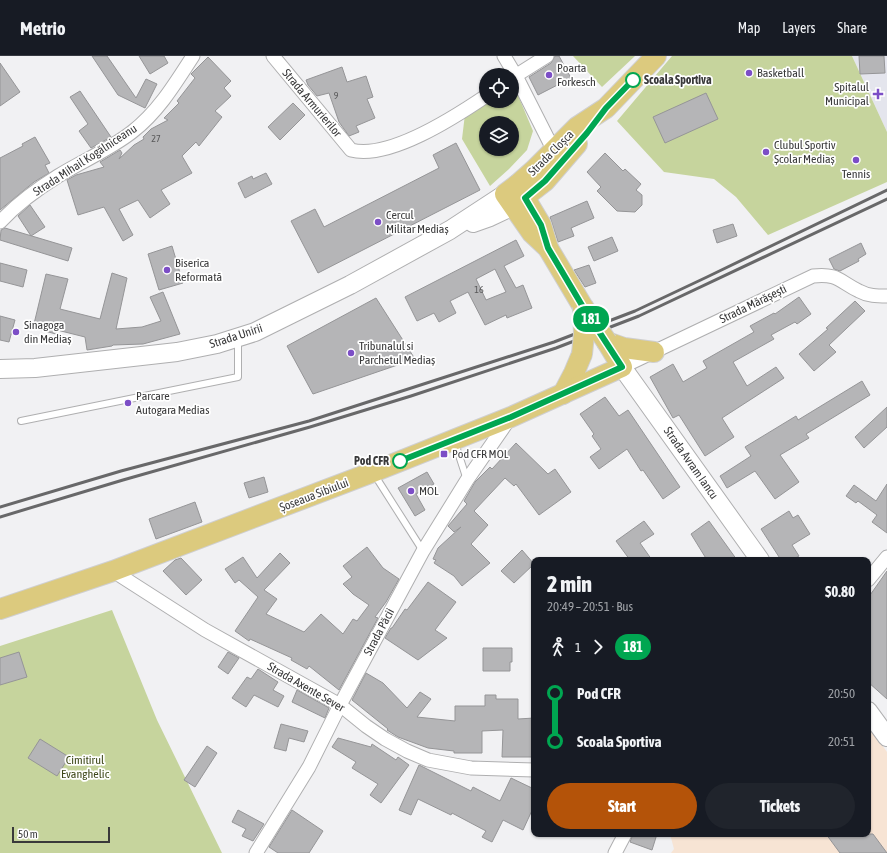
<!DOCTYPE html>
<meta charset="utf-8">
<style>
:root{--surface:#171b24;--page:#20242c;--text:#f1f3f6;--muted:#9ea1a6;--line:#363941;--accent:#b45309}
body{margin:0;font-family:"Asap Condensed",sans-serif;background:var(--page);color:var(--text);height:100vh;display:flex;flex-direction:column;font-size:15px;white-space:nowrap}
*{box-sizing:border-box;margin:0}
p{font-size:13px;color:var(--muted)}
.icon{flex:none;width:22px;height:22px;fill:none;stroke:currentColor;stroke-width:2;stroke-linecap:round;stroke-linejoin:round}
.map{position:relative;flex:1;overflow:hidden}
.sheet{position:absolute;left:531px;top:501px;width:340px;height:280px;display:flex;flex-direction:column;background:var(--surface);border-radius:8px;box-shadow:0 1px 3px #0004}
.sheet>*{flex:none}
.badge{padding:0 8px;border-radius:13px;font-size:14px;line-height:26px}
.tools{position:absolute;left:479px;top:12px;display:grid;gap:8px}
.tools a{display:grid;place-items:center;width:40px;height:40px;border-radius:50%;background:var(--surface);box-shadow:0 1px 3px #0004;font-size:20px}
.scale{position:absolute;left:12px;bottom:10px;width:98px;box-sizing:border-box;padding-left:4px;border:2px solid #39393a;border-top:0;font-size:11px;line-height:14px;white-space:nowrap;color:#39393a;-webkit-text-stroke:3px #fff;paint-order:stroke}
.map>.badge{position:absolute;translate:-50% -50%;box-shadow:0 0 0 2px #fff}
.legs{display:flex;align-items:center;gap:6px;height:44px;padding:0 16px;font-size:13px}
.legs p{margin-inline-start:auto}
.overview{display:flex;align-items:center;justify-content:space-between;height:68px;padding:0 16px}
h1{font-size:22px;font-weight:800;line-height:30px}
.action{display:flex;gap:8px;margin-top:auto;padding:8px 16px}
.action a{flex:1;height:46px;border-radius:24px;background:var(--accent);color:#fff;font-size:16px;font-weight:800;line-height:46px;text-align:center}
.action a+a{background:var(--page);color:var(--text)}
ul{padding:0 16px;list-style:none}
li{display:flex;align-items:center;gap:14px;height:48px;font-size:15px}
li i{display:grid;place-items:center;width:6px;height:100%;margin:0 5px;background:currentColor}
li i::after{content:'';width:10px;height:10px;margin:-5px;border:3px solid;border-radius:50%;background:var(--surface)}
li p{margin-inline-start:auto}
li:first-child i{background:linear-gradient(#0000 50%,currentColor 0)}
li:last-child i{background:linear-gradient(currentColor 50%,#0000 0)}
header{display:flex;align-items:center;gap:24px;box-sizing:border-box;height:56px;padding:0 20px;background:var(--surface);border-bottom:1px solid var(--line)}
header strong{font-size:19px}
nav{display:flex;gap:22px;margin-inline-start:auto;font-size:14px}
.map>svg:first-child{display:block}
</style>
<header>
<strong>Metrio</strong>
<nav><a>Map</a><a>Layers</a><a>Share</a></nav>
</header>
<div class="map">
<svg width="887" height="797" viewBox="0 0 887 797">
<rect width="100%" height="100%" fill="#f1f1f3"/>
<path fill="#e4e5ed" d="M852,0h35v76z"/>
<path fill="#f7e4d4" d="M868,670l19,26v101h-216l3,-4 -4,-15h198z"/>
<g fill="#c6d49d" fill-rule="evenodd">
<path d="M573,0h62l-33,31z"/>
<path d="M672,0h180l35,76v50l-119,53 -32,-38 -22,-18 -50,-7 -47,-51z"/>
<path d="M512,25l21,50 -6,19 -18,19 -19,17 -28,-47 3,-25 21,-13h26zM486,67h26v26h-26z"/>
<path d="M112,554l45,110 65,133h-222v-207z"/>
</g>
<g fill="#b5b5b7" stroke="#959597" fill-rule="evenodd">
<path d="M92,0h15l29,42 10,-19 11,5 -12,24 -27,-13z"/>
<path d="M139,0h25l4,7 -18,11z"/>
<path d="M555,0h4l12,22 -33,17 -9,-18 22,-14z"/>
<path d="M859,0h25l1,17 -25,1z"/>
<path d="M208,1l23,24 -7,7 7,8 -16,15 7,6 -23,29 -3,-4 -14,14 10,17 -31,17 9,14 -20,14 -12,-18 -19,9 14,26 -10,6 -19,-34 -26,8 -11,-35 9,-5 28,-8 -4,-5 20,-12 2,3 -3,6 15,-14 10,-6 -1,-2 8,-8 17,-9 -4,-2 15,-15 -2,-2 18,-23 -4,-4z"/>
<path d="M0,7l20,29 -20,14z"/>
<path d="M342,11l5,15 19,-6 7,21 -6,2 8,19 -19,8 3,6 -10,4 -10,-14 -10,-29 -12,3 -9,-11 -2,-5z"/>
<path d="M80,35l31,46 -20,11 -12,-17 9,-7 -18,-27z"/>
<path d="M706,37l12,26 -53,24 -12,-26z"/>
<path d="M293,47l12,12 -25,25 -12,-13z"/>
<path d="M35,81l15,26 -5,2 4,8 -15,9 -34,28v-52l23,-12 -1,-2z"/>
<path d="M456,87l24,47 -162,83 -27,-52 24,-12 9,18 115,-59 -6,-13z"/>
<path d="M605,97l18,18 2,-2 16,15 -5,6 6,5v10l-7,7 -18,-1 -20,-20 4,-4 -14,-15z"/>
<path d="M266,117l6,11 -27,14 -7,-15 14,-7 1,3z"/>
<path d="M587,145l7,17 -23,10 3,8 -16,6 -8,-25z"/>
<path d="M30,149l15,22 -14,9 -13,-20z"/>
<path d="M733,168l4,12 -20,7 -4,-13z"/>
<path d="M5,172l67,20 -4,13 -68,-21 1,-10z"/>
<path d="M612,181l6,14 -24,10 -6,-14z"/>
<path d="M516,184l8,16 -20,10 12,22 7,-3 9,23 -25,10 -1,-3 -21,10 -17,-33 -18,9 6,12 -17,9 -5,-9 -17,8 -12,-24zM495,213l11,23 -20,8 -10,-21z"/>
<path d="M861,187l5,11 -8,5 1,2 -19,10 -6,-2 -5,-10z"/>
<path d="M172,190l11,37 -24,7 -11,-36z"/>
<path d="M0,207l27,7 -4,17 -23,-6z"/>
<path d="M589,209l7,18 -11,4 -11,-17z"/>
<path d="M112,217l15,5 -11,51 26,-2 19,-6 -11,-24 13,-5 17,42 -37,10 -30,1 -1,1 -25,4 -2,-13 -28,-7 -1,4 -23,-6 13,-54 22,5 -8,30 40,10z"/>
<path d="M799,241l12,17 -14,10 -2,-2 -24,13 3,4 -41,23 14,24 29,-19 8,11 -62,40 12,19 -29,19 -26,-41 -6,3 -23,-41 23,-13 10,18 24,-14 -4,-7 51,-29 -4,-6 24,-13 1,1z"/>
<path d="M376,242l39,61 -102,35 -26,-48z"/>
<path d="M855,245l10,10 -36,34 7,7 -22,19 -15,-17 29,-25 -2,-1z"/>
<path d="M0,260l15,4 -6,22 -9,-2z"/>
<path d="M862,325l8,14 -64,39 3,4 -29,17 19,27 -24,17 -20,-28 -28,17 -7,-12 31,-20 -6,-9 51,-31 2,4z"/>
<path d="M605,341l14,19 9,-6 52,77 -17,12 -20,-29 -2,1 -14,-22 -28,20 -9,-12 11,-8 -9,-13 2,-2 -14,-20z"/>
<path d="M887,351v20l-23,21 -9,-11z"/>
<path d="M516,387l32,31 7,-5 16,23 -32,23 -23,-31 -2,2 -9,-8 -31,33 14,14 -17,19 19,19 -28,23 -8,-10 -20,-13 2,-3 -3,-1 5,-11 23,-21 -7,5 -6,-6 19,-22 -3,-3 11,-19 15,-15 2,2z"/>
<path d="M427,416l7,12 -18,10 9,16 -10,6 -17,-28z"/>
<path d="M264,421l4,15 -19,6 -5,-15z"/>
<path d="M887,428v49l-15,-11 5,-7 -19,-14 -2,2 -10,-7 8,-11 22,16z"/>
<path d="M195,446l7,20 -46,17 -7,-20z"/>
<path d="M789,455l4,7 5,-3 12,19 -18,11 7,11 -7,4h-11l-20,-31z"/>
<path d="M644,465l10,13 -14,9 12,17h-22l-14,-19z"/>
<path d="M709,465l28,39h-30l-16,-26z"/>
<path d="M367,491l16,21 16,11 -13,23 -11,15 3,1 -39,72 -30,-24 -2,3 -16,-9 1,-2 -42,-19 -1,2 -14,-10 23,-34 -19,-17 -4,3 -10,-14 18,-12 14,21 23,-25 10,10 -26,27 13,9 -11,15 38,18 17,-18 22,20 10,-15 4,2 12,-16 -16,-11 -10,-10 9,-7 -9,-11z"/>
<path d="M522,494l12,14 -20,19 -13,-12z"/>
<path d="M181,502l21,22 -16,15 -23,-24 12,-11z"/>
<path d="M887,515v128l-19,-17v-84z"/>
<path d="M428,526l28,20 -21,28 12,8 -29,22 -33,-22 6,-10h1l13,-19 2,1z"/>
<path d="M483,592h29v14h-2v9h-27z"/>
<path d="M19,596l8,25 -27,8v-27z"/>
<path d="M228,596l11,6 -11,16 -10,-7z"/>
<path d="M258,613l20,13 -5,8 11,6 -6,11 -24,-12 -8,12 -14,-9 15,-21 4,2z"/>
<path d="M366,617l17,10 24,25 13,-16 11,7 -14,18 38,4v-15h30v-11h11v4h22v20l16,-1v39h-32l1,-27 -21,1v22h-28v-2l-26,-3 -30,-11 -11,-7 1,-1 -36,-29z"/>
<path d="M297,634l32,18 -4,10 -33,-16z"/>
<path d="M281,668l27,7 -4,11 -15,-4 -3,13 -12,-3z"/>
<path d="M338,682l33,9 1,-3 24,16 2,-3 11,8 -28,38 -11,-8 8,-11 -26,-16 4,-6 -24,-15z"/>
<path d="M40,683l29,18 -12,19 -29,-18z"/>
<path d="M207,690l10,7 -22,34 -11,-7z"/>
<path d="M419,709l52,26 2,-4 27,14 11,-23 23,11v17l-11,24 -20,-10 -11,22 -10,-5 4,-6 -34,-18 -1,2 -33,-16 -7,16 -12,-5z"/>
<path d="M238,754l26,14 -11,17 -11,-5 4,-7 -14,-7z"/>
<path d="M292,754l31,21 -14,22h-31l-9,-6z"/>
<path d="M633,778h24l-5,16 -22,-8z"/>
<path d="M826,778h47l14,19h-47z"/>
</g>
<g fill="none" stroke-linecap="round" stroke-linejoin="round">
<defs>
<g id="service">
<path d="M21,365l217,-44v-38"/>
<path d="M455,387l12,37"/>
<path d="M374,418l49,77"/>
</g>
<g id="minor">
<path d="M273,0l78,94c38,10 104,-33 135,-54"/>
<path d="M504,0l12,20 38,75"/>
<path d="M512,22l35,-22"/>
<path d="M0,166c17,-18 37,-33 58,-46 24,-15 51,-26 74,-44 26,-20 43,-48 61,-76"/>
<path d="M622,311l191,-91c25,-3 27,6 46,15 9,5 18,5 28,5"/>
<path d="M113,515l92,59 135,75 26,21 19,13 22,12 21,9 43,8 63,2"/>
<path d="M868,524l19,-23"/>
<path d="M256,797l53,-86 31,-62 83,-154 44,-71 43,-62"/>
<path d="M615,797l10,-19"/>
</g>
<g id="secondary">
<path d="M473,167l17,-6 23,-11"/>
<path d="M622,311l138,193"/>
<path d="M0,313l35,-1 142,-16 40,-8 38,-12 95,-47 100,-55 55,-36"/>
<path d="M868,655l19,26"/>
</g>
<g id="primary">
<path d="M517,129l24,40 7,23 35,59"/>
<path d="M514,149l31,-24 32,-37"/>
<path d="M548,192l-16,-15 -27,-39 12,-9 17,-15 43,-43 29,-19 50,-52"/>
<path d="M607,286l17,6 30,4"/>
<path d="M563,338l11,-21 8,-19"/>
<path d="M0,553l113,-38 260,-99 138,-55 111,-50 -15,-25"/>
</g>
</defs>
<use href="#service" stroke="#afafb0" stroke-width="8"/>
<use href="#minor" stroke="#afafb0" stroke-width="15"/>
<use href="#secondary" stroke="#afafb0" stroke-width="20"/>
<use href="#primary" stroke="#cfcfd0" stroke-width="22"/>
<use href="#service" stroke="#fff" stroke-width="6"/>
<use href="#minor" stroke="#fff" stroke-width="13"/>
<use href="#secondary" stroke="#fff" stroke-width="18"/>
<use href="#primary" stroke="#dcca7e" stroke-width="20"/>
<g stroke="#686869" stroke-width="3">
<path d="M0,451l121,-36 188,-50 245,-79 81,-31 72,-34 180,-87"/>
<path d="M0,461l123,-37 187,-53 101,-31 145,-48 83,-32 248,-117"/>
</g>
<defs>
<g id="primary-bridge">
<path d="M583,251l24,35"/>
<path d="M582,298l2,-20 -1,-27"/>
</g>
</defs>
<use href="#primary-bridge" stroke="#cfcfd0" stroke-width="22" stroke-linecap="butt"/>
<use href="#primary-bridge" stroke="#dcca7e" stroke-width="20"/>
</g>
<g fill="none" stroke-linecap="round" stroke-linejoin="round">
<defs>
<path id="line-1" d="M400,405l111,-44 111,-50 -39,-60 -35,-59 -7,-23 -16,-27 20,-17 42,-48 19,-25 27,-28"/>
</defs>
<use href="#line-1" stroke="#fff" stroke-width="9"/>
<use href="#line-1" stroke="#00a651" stroke-width="6"/>
</g>
<g fill="#7c4ec6" stroke="#fff" stroke-width="1.5">
<circle cx="749" cy="17" r="4"/>
<circle cx="549" cy="19" r="4"/>
<path d="M876 32h4v4h4v4h-4v4h-4v-4h-4v-4h4z"/>
<circle cx="766" cy="96" r="4"/>
<circle cx="856" cy="104" r="4"/>
<circle cx="378" cy="166" r="4"/>
<circle cx="167" cy="214" r="4"/>
<circle cx="16" cy="276" r="4"/>
<circle cx="351" cy="297" r="4"/>
<circle cx="128" cy="347" r="4"/>
<rect x="440" y="394" width="8" height="8" rx="2"/>
<circle cx="411" cy="435" r="4"/>
</g>
<g fill="#fff" stroke="#00a651" stroke-width="2">
<circle cx="633" cy="24" r="7"/>
<circle cx="400" cy="405" r="7"/>
</g>
<g text-anchor="middle" stroke-width="3.5" stroke-linejoin="round" paint-order="stroke">
<g font-size="10" fill="#585859">
<text x="336" y="43">9</text>
<text x="156" y="86">27</text>
<text x="479" y="237">16</text>
</g>
<g font-size="12" fill="#39393a" stroke="#fff" text-anchor="start">
<text x="557" y="16">Poarta<tspan x="557" dy="14">Forkesch</tspan></text>
<text x="757" y="21">Basketball</text>
<text x="869" y="35" text-anchor="end">Spitalul<tspan x="869" dy="14">Municipal</tspan></text>
<text x="774" y="93">Clubul Sportiv<tspan x="774" dy="14">Școlar Mediaș</tspan></text>
<text x="856" y="122" text-anchor="middle">Tennis</text>
<text x="386" y="163">Cercul<tspan x="386" dy="14">Militar Mediaș</tspan></text>
<text x="175" y="211">Biserica<tspan x="175" dy="14">Reformată</tspan></text>
<text x="24" y="273">Sinagoga<tspan x="24" dy="14">din Mediaș</tspan></text>
<text x="359" y="294">Tribunalul si<tspan x="359" dy="14">Parchetul Mediaș</tspan></text>
<text x="136" y="344">Parcare<tspan x="136" dy="14">Autogara Medias</tspan></text>
<text x="452" y="402">Pod CFR MOL</text>
<text x="419" y="439">MOL</text>
</g>
<g font-size="12" font-weight="bold" fill="#39393a" stroke="#fff" text-anchor="start">
<text x="644" y="28">Scoala Sportiva</text>
<text x="389" y="409" text-anchor="end">Pod CFR</text>
</g>
<g font-size="12" fill="#39393a" stroke="#fff">
<text transform="translate(312 47) rotate(50)" y="4">Strada Armurierilor</text>
<text transform="translate(551 97) rotate(-45)" y="4">Strada Cloșca</text>
<text transform="translate(85 104) rotate(-33)" y="4">Strada Mihail Kogălniceanu</text>
<text transform="translate(753 248) rotate(-26)" y="4">Strada Mărășești</text>
<text transform="translate(236 280) rotate(-18)" y="4">Strada Unirii</text>
<text transform="translate(691 407) rotate(55)" y="4">Strada Avram Iancu</text>
<text transform="translate(314 439) rotate(-21)" y="4">Șoseaua Sibiului</text>
<text transform="translate(379 576) rotate(-62)" y="4">Strada Păcii</text>
<text transform="translate(306 631) rotate(30)" y="4">Strada Axente Sever</text>
</g>
<g font-size="12" fill="#3d4718" stroke="#fff">
<text x="85" y="708">Cimitirul<tspan x="85" dy="14">Evanghelic</tspan></text>
</g>
</g>
</svg>
<div class="tools">
<a><svg class="icon" aria-label="locate" viewBox="0 0 24 24"><circle cx="12" cy="12" r="6"/><path d="M12 2v4M12 18v4M2 12h4M18 12h4"/></svg></a>
<a><svg class="icon" aria-label="layers" viewBox="0 0 24 24"><path d="M12 4l9 5-9 5-9-5zM3 14l9 5 9-5"/></svg></a>
</div>
<div class="scale">50 m</div>
<b class="badge" style="left:591px;top:263px;background:#00a651;color:#fff">181</b>
<section class="sheet">
<div class="overview"><div><h1>2 min</h1><p>20:49 – 20:51 · Bus</p></div><b>$0.80</b></div>
<div class="legs"><svg class="icon" aria-label="walk" viewBox="0 0 24 24"><circle cx="13" cy="4" r="2"/><path d="M13 8l-2 6 4 7M11 14l-3 7M7 12l3-4h3l4 4"/></svg>1<svg class="icon" aria-label="forward" viewBox="0 0 24 24"><path d="M9 5l7 7-7 7"/></svg><b class="badge" style="background:#00a651;color:#fff">181</b></div>
<ul>
<li><i style="color:#00a651"></i><b>Pod CFR</b><p>20:50</p></li>
<li><i style="color:#00a651"></i><b>Scoala Sportiva</b><p>20:51</p></li>
</ul>
<div class="action"><a>Start</a><a>Tickets</a></div>
</section>
</div>
